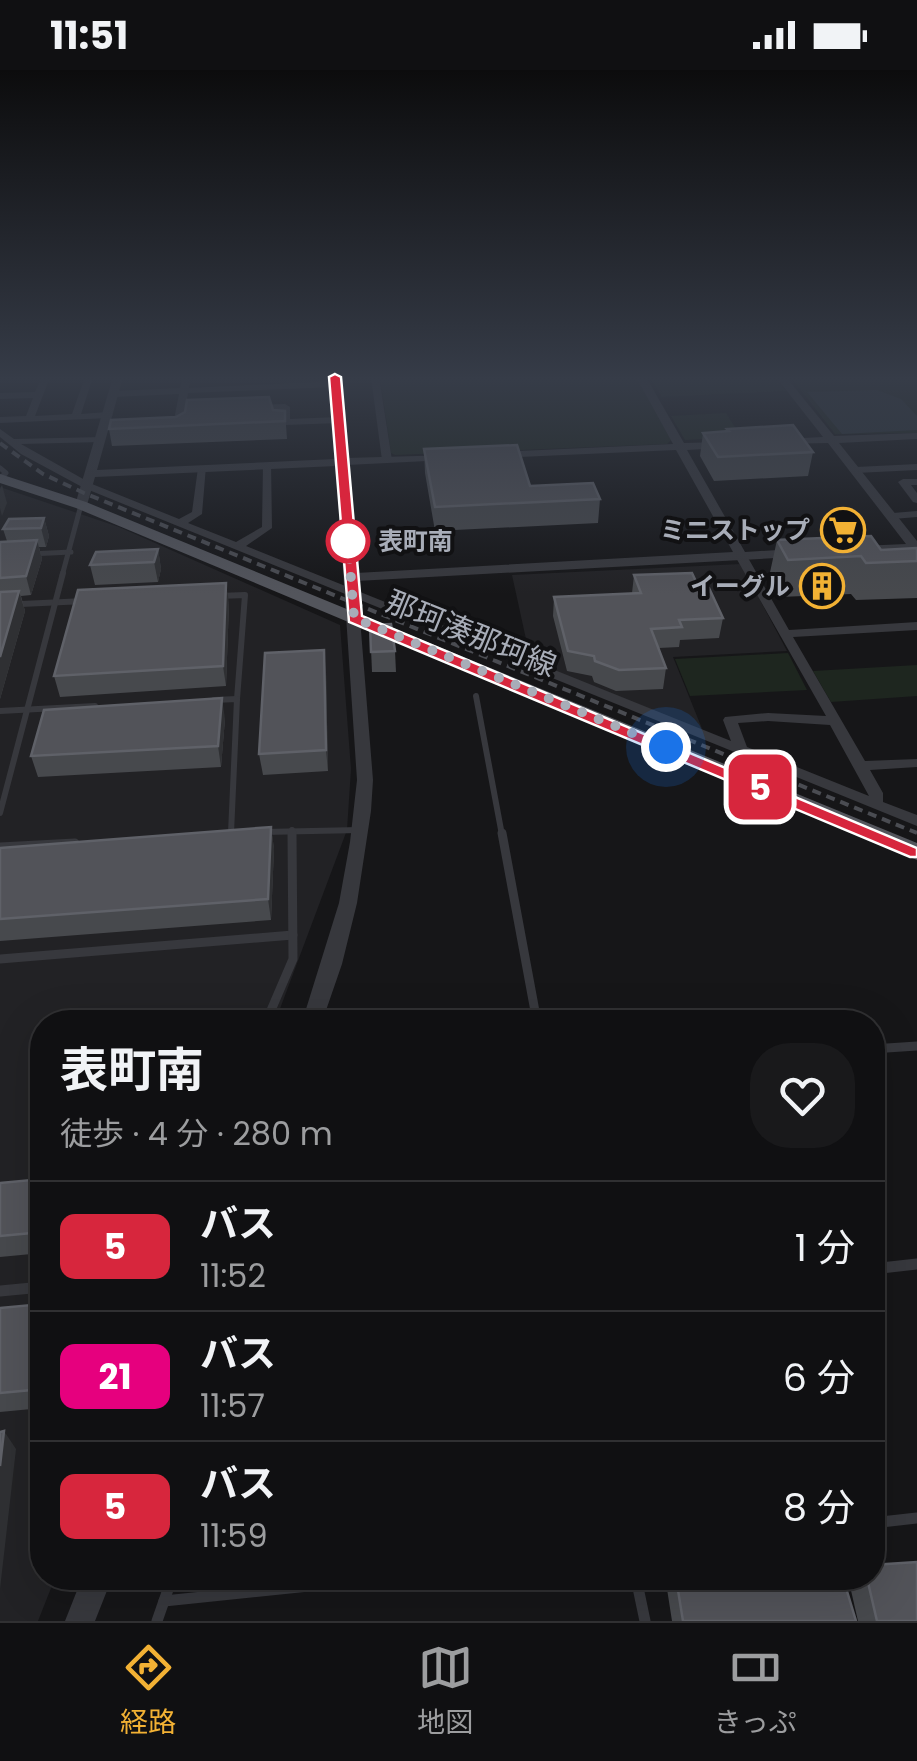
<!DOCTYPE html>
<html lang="ja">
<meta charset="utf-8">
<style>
:root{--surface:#101012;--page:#19191b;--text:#f1f3f6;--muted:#9c9d9f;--line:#303032;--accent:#f2b134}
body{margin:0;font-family:Poppins,"Noto Sans JP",sans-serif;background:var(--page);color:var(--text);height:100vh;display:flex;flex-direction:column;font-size:38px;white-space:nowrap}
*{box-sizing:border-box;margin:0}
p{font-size:32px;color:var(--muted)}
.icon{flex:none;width:55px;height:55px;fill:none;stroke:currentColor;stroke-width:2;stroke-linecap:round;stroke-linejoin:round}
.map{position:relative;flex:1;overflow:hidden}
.side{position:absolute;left:30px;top:940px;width:855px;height:580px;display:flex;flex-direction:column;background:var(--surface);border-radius:40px;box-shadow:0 10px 40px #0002,0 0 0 2px var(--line)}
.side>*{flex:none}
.badge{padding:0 20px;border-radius:15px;font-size:35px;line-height:65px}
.you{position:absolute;width:50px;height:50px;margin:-25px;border:8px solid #fff;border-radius:50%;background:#1a73e8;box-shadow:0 0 0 15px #1a73e833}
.map>.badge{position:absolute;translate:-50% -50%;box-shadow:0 0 0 5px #fff}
.round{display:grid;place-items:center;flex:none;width:105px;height:105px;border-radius:40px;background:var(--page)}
.summary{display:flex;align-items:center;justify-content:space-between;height:170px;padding:0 30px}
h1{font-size:48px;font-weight:700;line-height:75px}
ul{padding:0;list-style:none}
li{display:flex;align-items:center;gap:30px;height:130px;padding:0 30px;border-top:2px solid var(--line)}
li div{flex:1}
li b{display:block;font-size:38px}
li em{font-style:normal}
li .badge{min-width:110px;font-weight:700;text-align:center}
.status{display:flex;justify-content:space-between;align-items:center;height:70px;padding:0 50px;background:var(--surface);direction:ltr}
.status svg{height:28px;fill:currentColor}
.dock{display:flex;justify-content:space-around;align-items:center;height:140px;border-top:2px solid var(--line);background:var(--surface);font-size:28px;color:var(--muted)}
.dock a{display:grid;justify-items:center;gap:5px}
.dock .on{color:var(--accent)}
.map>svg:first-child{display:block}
</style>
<div class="status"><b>11:51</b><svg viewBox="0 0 49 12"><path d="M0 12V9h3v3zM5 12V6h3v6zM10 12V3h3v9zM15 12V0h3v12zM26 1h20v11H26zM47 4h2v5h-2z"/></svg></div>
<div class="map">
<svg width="917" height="1551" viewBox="0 0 917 1551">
<rect width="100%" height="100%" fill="#161618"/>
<g fill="#222225">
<path d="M0,417l119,40 221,98 11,144 -4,61 -72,192h-233v556h13l-17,43h-38z"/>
<path d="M741,494l46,87 -114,6 30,74 -172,-69 -19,-87z"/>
</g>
<g fill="#1e261f">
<path d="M380,307h256l35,63 -4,4 -272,11 -4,-2z"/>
<path d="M650,307h125l11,14 -124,6z"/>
<path d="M791,307h126v56l-82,1z"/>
<path d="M726,343l15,24 -56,3 -14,-24z"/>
<path d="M788,583l19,37 -117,6 -15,-37z"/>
<path d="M917,595v31l-86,6 -18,-31z"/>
</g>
<path fill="#2c353c" d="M877,320l24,9 16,17v14l-75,4 -35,-42z"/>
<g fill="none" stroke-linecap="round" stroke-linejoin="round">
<g stroke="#37383d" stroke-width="5">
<path d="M0,398l6,5 -6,5"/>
<path d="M30,484l41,-2"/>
<path d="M62,506l19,-71"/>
</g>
<g stroke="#37383d" stroke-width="6">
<path d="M219,526l26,-1 -8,104"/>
<path d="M0,535l85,-4"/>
<path d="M476,626l26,139"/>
<path d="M214,630l23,-1 -6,134"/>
<path d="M0,641l95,-5"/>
<path d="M0,743l63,-240"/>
<path d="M292,760v5"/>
<path d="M264,762l96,-2"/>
</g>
<g stroke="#37383d" stroke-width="9">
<path d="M502,763l35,189"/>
<path d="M0,777l75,-4"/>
<path d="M0,889l293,-24"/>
<path d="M266,952l27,-63 -1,-126"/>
<path d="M872,979l45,-3"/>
</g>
<g stroke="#37383d" stroke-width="11">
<path d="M872,1199l45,-5"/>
<path d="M0,1221l42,-4"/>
<path d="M872,1453l45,-5"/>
<path d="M636,1508l9,43"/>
<path d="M164,1531l222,-23"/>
<path d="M157,1551l15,-43"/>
</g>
<g fill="#37383d" fill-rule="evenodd">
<path d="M42,307h8l-15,39 37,-2 13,-37h8l-12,37 27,-2 5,3 -5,3 -108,5v-6l26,-1 7,-18 -33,1v-6l35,-1z"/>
<path d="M183,307h8l-2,11 147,-7 4,3 -4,3 -148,6 -6,35 -5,3 -9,-3 5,-3 6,-31 -66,3 -4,-3 4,-3 67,-3z"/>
<path d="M371,307h8l13,83 -5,3 -5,-3z"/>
<path d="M285,334l5,3v12l49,-2 5,3 -5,3 -54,2 -5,-3v-12l-27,1 -5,-3 5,-3z"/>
<path d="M0,359l14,10 90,-2v4l-3,1 -80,2 71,40 87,35 13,-7 6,-44 8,-2 -4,48 -14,9 48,19 26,-15 1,-62 8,-2 1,65 -26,18 485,195 -8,-21 2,-3 43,-4 58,3 -91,-160 2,-2 4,-1 6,3 42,74 128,-8v8l-124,7 72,124 52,-2v8l-47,3 13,23v9l34,13v11l-833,-338 -63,-34 -21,-17zM768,651l62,4 39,71 -122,-49 -9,-24z"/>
<path d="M917,394v6l-61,3 -5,-3 5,-3z"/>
<path d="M903,409h14v6h-6l6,8v10l-4,-1 -15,-20z"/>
<path d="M917,441v6l-24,2 -5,-3 5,-3z"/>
</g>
<g fill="#37383d" fill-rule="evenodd">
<path d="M113,307h10l-26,93 238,-11 -5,-82h10l7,81 104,-3v4l-4,1 -100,5 9,108 377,-21 -57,-102 -178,8 -6,-3 6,-3 175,-8 -37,-67h10l38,66 38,-1 6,3 -6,3 -35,2 58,102 49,-3 6,4 -6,4 -437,24 16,199 -2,31 -14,92 -15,61 -20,58h-20l37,-119 11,-61 7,-62 -21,-314 -241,11 -8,28 -10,3 -2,-3z"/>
<path d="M776,307h10l48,59 83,-3v6l-78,4 78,98v12h-62v-6l5,-1 46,-2 -78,-101 -49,1v-4l4,-1 40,-2z"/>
<path d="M82,1508h30l-17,43h-30z"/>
</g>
<path fill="#53555c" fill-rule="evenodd" d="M0,404l86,28 831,341v17l-841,-352 -76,-25z"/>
<path stroke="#4a4c52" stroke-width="4" stroke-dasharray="9 6" stroke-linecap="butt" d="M0,373l43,31 41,19 833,340"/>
</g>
<g fill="#47494d">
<path d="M273,340l12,1 2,28 -175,7 -3,-17 67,-12z"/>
<path d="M727,359l86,23 -5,24 -94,5 -14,-25 3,-23 23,-1z"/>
<path d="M424,379l106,37 70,13 -2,24 -163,8 -10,-58z"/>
<path d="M44,448l5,18 -3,11h-7l3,12 -11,36 -10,1 4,15 -25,88v-157l7,-1 -4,-12z"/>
<path d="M777,470l104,10 36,-2v50l-61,2 -5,-6 -71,3 -11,-20z"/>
<path d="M158,479l3,20 -3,13 -63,3 -5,-20z"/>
<path d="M634,505l65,13 24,30 -4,20 -39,2 -1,7 -20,1 7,20 -3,21 -47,2 -22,-9 -2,-6 -25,-5 -14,-55 1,-19 78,-4z"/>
<path d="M229,533l-3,83 -166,11 -6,-21z"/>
<path d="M370,555l25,26 1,21h-24z"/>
<path d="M326,601l2,100 -65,4 -4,-21z"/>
<path d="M225,649l-4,48 -183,10 -7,-21z"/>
<path d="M271,757l3,22 -3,71 -271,21v-93z"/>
<path d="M42,1109v74l-42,4v-74z"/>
<path d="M42,1234v104l-42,4v-104z"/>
<path d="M672,1508h171l13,43h-184l-5,-32z"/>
<path d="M856,1508h16l45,43h-59l-8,-35z"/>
</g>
<g fill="#2f3033">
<path d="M2,415l5,18 -5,13 -2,-8v-19z"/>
<path d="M44,448l5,18 -3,11 -5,-19z"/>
<path d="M37,470l5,19 -11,36 -5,-19z"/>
<path d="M158,479l3,20 -3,13 -4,-20z"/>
<path d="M226,513l3,20 -3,83 -3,-20z"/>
<path d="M19,521l6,20 -25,88v-42z"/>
<path d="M324,580l2,21 2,100 -2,-21z"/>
<path d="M222,628l3,21 -4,48 -3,-21z"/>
<path d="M271,757l3,22 -3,71 -3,-21z"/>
<path d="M4,1361l12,18 -16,140v-123z"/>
</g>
<g fill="#525359" stroke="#5f6168" stroke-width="2.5">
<path d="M269,327l4,13 12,1v10l-176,8 2,-9 65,-3 9,-5 2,-12z"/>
<path d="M793,355l20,27 -95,5 -15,-24 26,-2 -2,-2z"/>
<path d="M517,375l13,41 63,-3 7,16 -165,8 -11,-58z"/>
<path d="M44,448l-3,10 -38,1 6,-10z"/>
<path d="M871,466l10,14 36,-2v13l-51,2 -5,-7 -73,4 -11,-20z"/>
<path d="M37,470l-11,36 -26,2v-36z"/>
<path d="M158,479l-4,13 -64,3 6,-13z"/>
<path d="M692,503l7,15h10l14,30 -44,2 3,7 -31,2 15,39 -47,2 -24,-9 -1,-5 -26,-5 -14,-54 87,-4 -7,-18z"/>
<path d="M226,513l-3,83 -169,10 24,-86z"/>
<path d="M19,521l-19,66v-65z"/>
<path d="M391,554l4,27 -24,1 -1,-27z"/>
<path d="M324,580l2,100 -67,4 6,-101z"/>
<path d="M222,628l-4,48 -187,10 13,-46z"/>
<path d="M271,757l-3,72 -268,20v-71z"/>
<path d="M42,1109v53l-42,4v-53z"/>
<path d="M42,1234v85l-42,4v-85z"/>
<path d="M4,1361l-4,35v-34z"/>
<path d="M917,1492v59h-40l-10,-43h5v-13z"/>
<path d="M676,1508h167l13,43h-173z"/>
</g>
<linearGradient id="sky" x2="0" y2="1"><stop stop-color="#0c0c0d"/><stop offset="0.59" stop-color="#363c48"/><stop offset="1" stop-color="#363c48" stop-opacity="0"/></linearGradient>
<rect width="917" height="524" fill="url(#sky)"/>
<path fill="#d7263d" stroke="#fff" stroke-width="2.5" d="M335,304l6,3 21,239 555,232v9h-7l-561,-235 -20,-245z"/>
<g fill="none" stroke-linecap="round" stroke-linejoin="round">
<path stroke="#a8adb8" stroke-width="10" stroke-dasharray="0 18" d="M348,471l6,77 312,129"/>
</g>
<defs>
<symbol id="supermarket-ring" viewBox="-11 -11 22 22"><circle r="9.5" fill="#111113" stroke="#f2b134" stroke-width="1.5"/><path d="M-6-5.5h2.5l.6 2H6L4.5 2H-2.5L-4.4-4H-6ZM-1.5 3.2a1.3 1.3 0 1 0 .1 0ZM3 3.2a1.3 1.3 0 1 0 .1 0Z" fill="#f2b134"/></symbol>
<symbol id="building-ring" viewBox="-11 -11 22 22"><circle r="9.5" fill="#111113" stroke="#f2b134" stroke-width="1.5"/><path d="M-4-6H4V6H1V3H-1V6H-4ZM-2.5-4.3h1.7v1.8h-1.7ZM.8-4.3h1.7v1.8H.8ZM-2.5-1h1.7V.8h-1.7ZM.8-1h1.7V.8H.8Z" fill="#f2b134"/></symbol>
</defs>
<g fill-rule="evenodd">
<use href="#supermarket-ring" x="818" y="435" width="50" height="50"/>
<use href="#building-ring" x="797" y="491" width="50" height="50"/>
</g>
<circle fill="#fff" stroke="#d7263d" stroke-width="5" cx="348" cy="471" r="20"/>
<g text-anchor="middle" stroke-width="8" stroke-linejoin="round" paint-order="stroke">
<g font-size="25" font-weight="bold" fill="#a8adb8" stroke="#111113" text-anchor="end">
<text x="810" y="469">ミニストップ</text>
<text x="790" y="525">イーグル</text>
</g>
<g font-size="25" font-weight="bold" fill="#a8adb8" stroke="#111113" text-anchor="start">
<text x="378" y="480">表町南</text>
</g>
<g font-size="30" fill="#a8adb8" stroke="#111113">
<text transform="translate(471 564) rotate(22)" y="10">那珂湊那珂線</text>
</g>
</g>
</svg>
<div class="you" style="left:666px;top:677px"></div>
<b class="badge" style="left:760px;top:717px;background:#d7263d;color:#fff">5</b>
<section class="side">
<div class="summary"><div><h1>表町南</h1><p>徒歩 · 4 分 · 280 m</p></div><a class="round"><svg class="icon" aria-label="heart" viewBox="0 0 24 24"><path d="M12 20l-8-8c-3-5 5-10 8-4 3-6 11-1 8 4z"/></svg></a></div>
<ul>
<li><span class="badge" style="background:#d7263d;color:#fff">5</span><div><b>バス</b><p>11:52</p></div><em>1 分</em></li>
<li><span class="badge" style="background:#e6007e;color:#fff">21</span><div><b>バス</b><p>11:57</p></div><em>6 分</em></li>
<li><span class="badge" style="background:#d7263d;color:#fff">5</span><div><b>バス</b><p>11:59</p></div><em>8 分</em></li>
</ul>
</section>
</div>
<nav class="dock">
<a class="on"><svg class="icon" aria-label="directions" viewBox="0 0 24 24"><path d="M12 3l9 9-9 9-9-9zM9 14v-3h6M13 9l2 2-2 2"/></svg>経路</a>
<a><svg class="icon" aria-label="map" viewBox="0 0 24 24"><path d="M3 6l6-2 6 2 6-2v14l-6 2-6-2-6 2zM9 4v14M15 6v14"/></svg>地図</a>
<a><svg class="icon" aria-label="tickets" viewBox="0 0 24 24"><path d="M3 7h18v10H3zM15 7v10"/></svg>きっぷ</a>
</nav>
